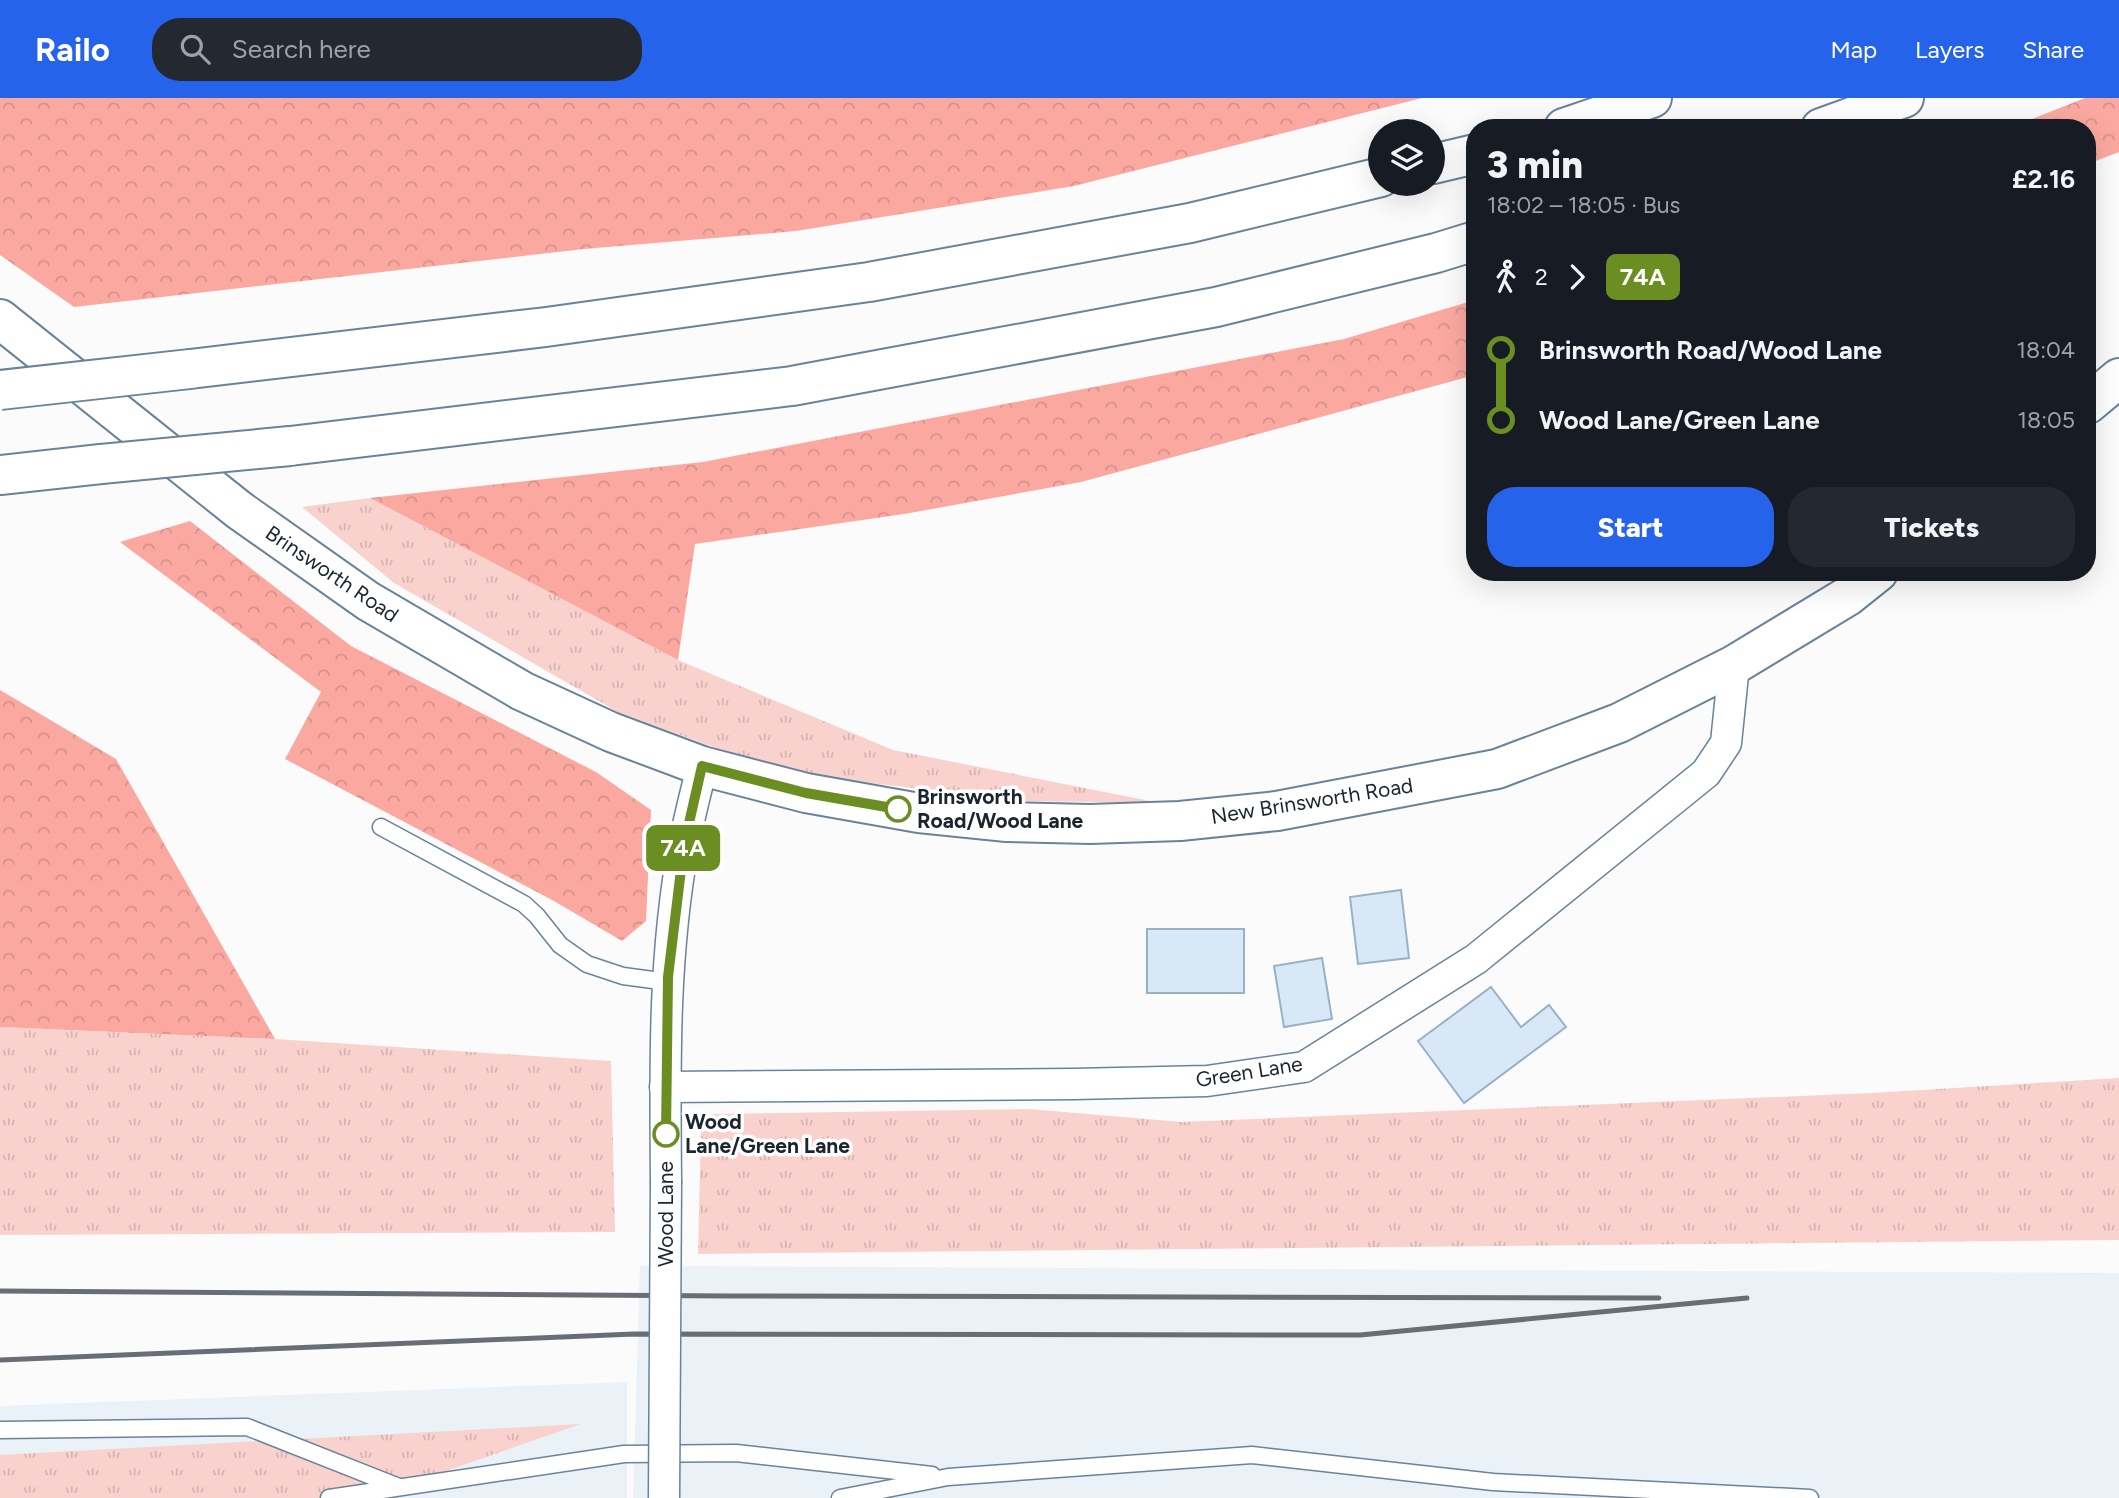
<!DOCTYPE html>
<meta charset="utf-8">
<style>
:root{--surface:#171b24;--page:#242831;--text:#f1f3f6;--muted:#9ea1a6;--accent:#2563eb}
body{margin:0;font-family:Figtree,sans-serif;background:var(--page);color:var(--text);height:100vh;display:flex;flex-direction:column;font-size:26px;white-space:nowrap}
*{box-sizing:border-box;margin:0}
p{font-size:23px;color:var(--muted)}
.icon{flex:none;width:38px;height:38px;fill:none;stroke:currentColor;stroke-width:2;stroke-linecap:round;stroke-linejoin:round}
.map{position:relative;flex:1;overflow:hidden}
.drawer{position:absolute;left:1466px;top:21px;width:630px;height:462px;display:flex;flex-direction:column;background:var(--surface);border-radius:28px;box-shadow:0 7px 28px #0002}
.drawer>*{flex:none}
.badge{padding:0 14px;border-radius:10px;font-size:24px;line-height:46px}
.tools{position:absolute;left:1368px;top:21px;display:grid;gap:14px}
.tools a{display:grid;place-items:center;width:77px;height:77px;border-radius:50%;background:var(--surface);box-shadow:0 7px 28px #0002;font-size:35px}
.map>.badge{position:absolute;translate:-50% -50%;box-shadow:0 0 0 4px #fff}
.legs{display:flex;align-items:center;gap:10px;height:77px;padding:0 21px;font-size:23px}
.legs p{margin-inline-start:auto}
.head{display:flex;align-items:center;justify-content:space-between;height:119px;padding:0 21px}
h1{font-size:38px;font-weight:800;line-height:52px}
.primary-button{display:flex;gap:14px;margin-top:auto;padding:14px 21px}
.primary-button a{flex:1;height:80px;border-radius:28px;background:var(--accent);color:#fff;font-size:28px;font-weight:800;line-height:80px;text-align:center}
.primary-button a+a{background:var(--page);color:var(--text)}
ul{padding:0 21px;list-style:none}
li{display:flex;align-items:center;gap:24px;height:70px;font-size:26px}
li i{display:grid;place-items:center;width:10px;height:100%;margin:0 9px;background:currentColor}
li i::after{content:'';width:18px;height:18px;margin:-9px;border:5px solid;border-radius:50%;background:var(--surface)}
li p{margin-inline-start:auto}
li:first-child i{background:linear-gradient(#0000 50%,currentColor 0)}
li:last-child i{background:linear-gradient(currentColor 50%,#0000 0)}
header{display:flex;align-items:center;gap:42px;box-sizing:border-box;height:98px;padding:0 35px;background:var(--accent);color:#fff}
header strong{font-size:33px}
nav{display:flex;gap:38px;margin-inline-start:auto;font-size:24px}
.search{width:490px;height:63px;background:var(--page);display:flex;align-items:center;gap:18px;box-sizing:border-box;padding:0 24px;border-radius:28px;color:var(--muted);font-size:26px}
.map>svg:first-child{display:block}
</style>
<header>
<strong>Railo</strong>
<div class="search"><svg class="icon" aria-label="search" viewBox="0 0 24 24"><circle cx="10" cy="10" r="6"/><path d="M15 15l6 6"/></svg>Search here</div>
<nav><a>Map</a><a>Layers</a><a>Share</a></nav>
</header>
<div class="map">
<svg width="2119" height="1400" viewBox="0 0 2119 1400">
<defs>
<pattern id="grass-tufts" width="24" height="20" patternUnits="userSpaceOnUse" patternTransform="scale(1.75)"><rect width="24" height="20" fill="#f9d2ce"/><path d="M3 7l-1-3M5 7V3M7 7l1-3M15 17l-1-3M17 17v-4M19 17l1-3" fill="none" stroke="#d5b4b1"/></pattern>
<pattern id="forest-crowns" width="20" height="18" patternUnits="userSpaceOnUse" patternTransform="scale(1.75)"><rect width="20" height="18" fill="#fba9a0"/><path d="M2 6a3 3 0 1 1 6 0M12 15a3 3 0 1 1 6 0" fill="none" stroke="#d7918a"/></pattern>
</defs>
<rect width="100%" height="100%" fill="#fbfbfb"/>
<g fill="#eaf1f7">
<path d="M640,1168l1479,7v225h-1486z"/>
<path d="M627,1284v116h-627v-92z"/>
</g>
<g fill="url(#grass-tufts)">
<path d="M370,400l308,162 215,90 267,53 -136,-2 -240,-28 -166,-61 -224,-129 -92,-76z"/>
<path d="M0,929l275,12 336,22 4,171 -615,3z"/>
<path d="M2119,980v162l-1421,14 3,-126 10,-14 318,-5 152,13 690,-29z"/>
<path d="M581,1326l-213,74h-368v-43z"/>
</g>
<g fill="url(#forest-crowns)">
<path d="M0,0h1422l-348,88 -278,45 -212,18 -510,58 -74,-52z"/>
<path d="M2085,0h34v54l-31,12v-36h-79z"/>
<path d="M1475,202v75l-394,107 -177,32 -209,30 -17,116 -308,-162 333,-36 641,-123z"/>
<path d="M190,423l161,125 245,126 55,38 -5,111 -24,20 -68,-40 -269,-142 36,-67 -201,-150z"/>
<path d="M0,592l116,69 159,280 -275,-12z"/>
</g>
<g fill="#d9e8f6" stroke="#96b2c9" stroke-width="2">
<path d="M1401,792l8,68 -51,6 -8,-67z"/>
<rect x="1147" y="831" width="97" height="64"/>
<path d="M1322,860l10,61 -48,8 -10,-61z"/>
<path d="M1491,889l30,40 28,-22 17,22 -102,76 -46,-62z"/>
</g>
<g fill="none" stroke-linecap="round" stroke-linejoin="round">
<defs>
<g id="service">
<path d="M381,729l143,77 13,12 23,29 27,19 36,12 45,6"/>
<path d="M0,1332l247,-3 152,60"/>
<path d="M329,1400l295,-44 112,-1 196,22"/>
<path d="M840,1400l108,-21 304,-22 241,27 317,16"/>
</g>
<g id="minor">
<path d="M665,989l409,-3 133,-3 97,-14 172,-108 230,-186 20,-30 8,-78"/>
<path d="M666,1083c-1,-112 -3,-226 18,-337 5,-26 12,-52 18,-78"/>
</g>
<g id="secondary">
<path d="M0,221l239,191 129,91 154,90 89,41 91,34 104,27 113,20 88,9 83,2 90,-3 97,-10 220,-42 122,-46 115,-58 114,-69 30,-24"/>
<path d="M2088,306l31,-26"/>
</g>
<g id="motorway">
<path d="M1564,30l88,-30"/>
<path d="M1821,30l83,-30"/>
<path d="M1433,66l42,-10"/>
<path d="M190,271l356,-42 323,-45 321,-59 191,-46"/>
<path d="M290,348l502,-60 424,-79 220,-54 39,-12"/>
<path d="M0,377l101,-11"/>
</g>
</defs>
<use href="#service" stroke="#69839a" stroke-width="19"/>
<use href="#minor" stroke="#69839a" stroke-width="33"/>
<use href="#secondary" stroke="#69839a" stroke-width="42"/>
<use href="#motorway" stroke="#69839a" stroke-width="42"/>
<use href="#service" stroke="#fff" stroke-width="16"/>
<use href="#minor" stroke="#fff" stroke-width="30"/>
<use href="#secondary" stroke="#fff" stroke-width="38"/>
<use href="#motorway" stroke="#fff" stroke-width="38"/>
<g stroke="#686e74" stroke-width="5">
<path d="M0,1193l729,5 930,2"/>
<path d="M0,1262l634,-26 726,1 387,-37"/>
</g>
<defs>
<path id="minor-bridge" d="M664,1400l2,-317"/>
<g id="motorway-bridge">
<path d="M0,292l190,-21"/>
<path d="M101,366l189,-18"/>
</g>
</defs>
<use href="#minor-bridge" stroke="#69839a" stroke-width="33" stroke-linecap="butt"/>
<use href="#motorway-bridge" stroke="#69839a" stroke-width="42" stroke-linecap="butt"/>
<use href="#minor-bridge" stroke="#fff" stroke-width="30"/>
<use href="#motorway-bridge" stroke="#fff" stroke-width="38"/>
</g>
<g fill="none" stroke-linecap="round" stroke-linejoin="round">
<defs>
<path id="line-1" d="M666,1036l2,-157 16,-132 18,-79 104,27 92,16"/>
</defs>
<use href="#line-1" stroke="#fff" stroke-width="16"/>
<use href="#line-1" stroke="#6b8e23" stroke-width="10"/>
</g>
<g fill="#fff" stroke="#6b8e23" stroke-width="3.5">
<circle cx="898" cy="711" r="12"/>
<circle cx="666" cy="1036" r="12"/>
</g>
<g text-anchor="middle" stroke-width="7" stroke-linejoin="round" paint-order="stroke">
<g font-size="21" fill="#1b252e" stroke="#fff">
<text transform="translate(332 476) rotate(34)" y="7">Brinsworth Road</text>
<text transform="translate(1312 703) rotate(-9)" y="7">New Brinsworth Road</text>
<text transform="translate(1249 974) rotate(-9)" y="7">Green Lane</text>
<text transform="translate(666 1116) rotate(-90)" y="7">Wood Lane</text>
</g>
<g font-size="21" font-weight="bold" fill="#1b252e" stroke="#fff" text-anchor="start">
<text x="917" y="706">Brinsworth<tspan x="917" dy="24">Road/Wood Lane</tspan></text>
<text x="685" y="1031">Wood<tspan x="685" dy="24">Lane/Green Lane</tspan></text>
</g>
</g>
</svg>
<div class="tools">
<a><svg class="icon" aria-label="layers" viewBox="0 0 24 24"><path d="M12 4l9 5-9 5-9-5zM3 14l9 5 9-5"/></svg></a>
</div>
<b class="badge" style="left:683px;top:750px;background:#6b8e23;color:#fff">74A</b>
<section class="drawer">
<div class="head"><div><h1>3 min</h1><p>18:02 – 18:05 · Bus</p></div><b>£2.16</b></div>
<div class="legs"><svg class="icon" aria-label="walk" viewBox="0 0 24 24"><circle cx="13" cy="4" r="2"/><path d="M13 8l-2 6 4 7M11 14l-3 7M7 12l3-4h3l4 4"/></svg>2<svg class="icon" aria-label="forward" viewBox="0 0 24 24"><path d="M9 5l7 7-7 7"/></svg><b class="badge" style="background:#6b8e23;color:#fff">74A</b></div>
<ul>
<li><i style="color:#6b8e23"></i><b>Brinsworth Road/Wood Lane</b><p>18:04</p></li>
<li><i style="color:#6b8e23"></i><b>Wood Lane/Green Lane</b><p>18:05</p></li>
</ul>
<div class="primary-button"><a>Start</a><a>Tickets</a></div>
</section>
</div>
